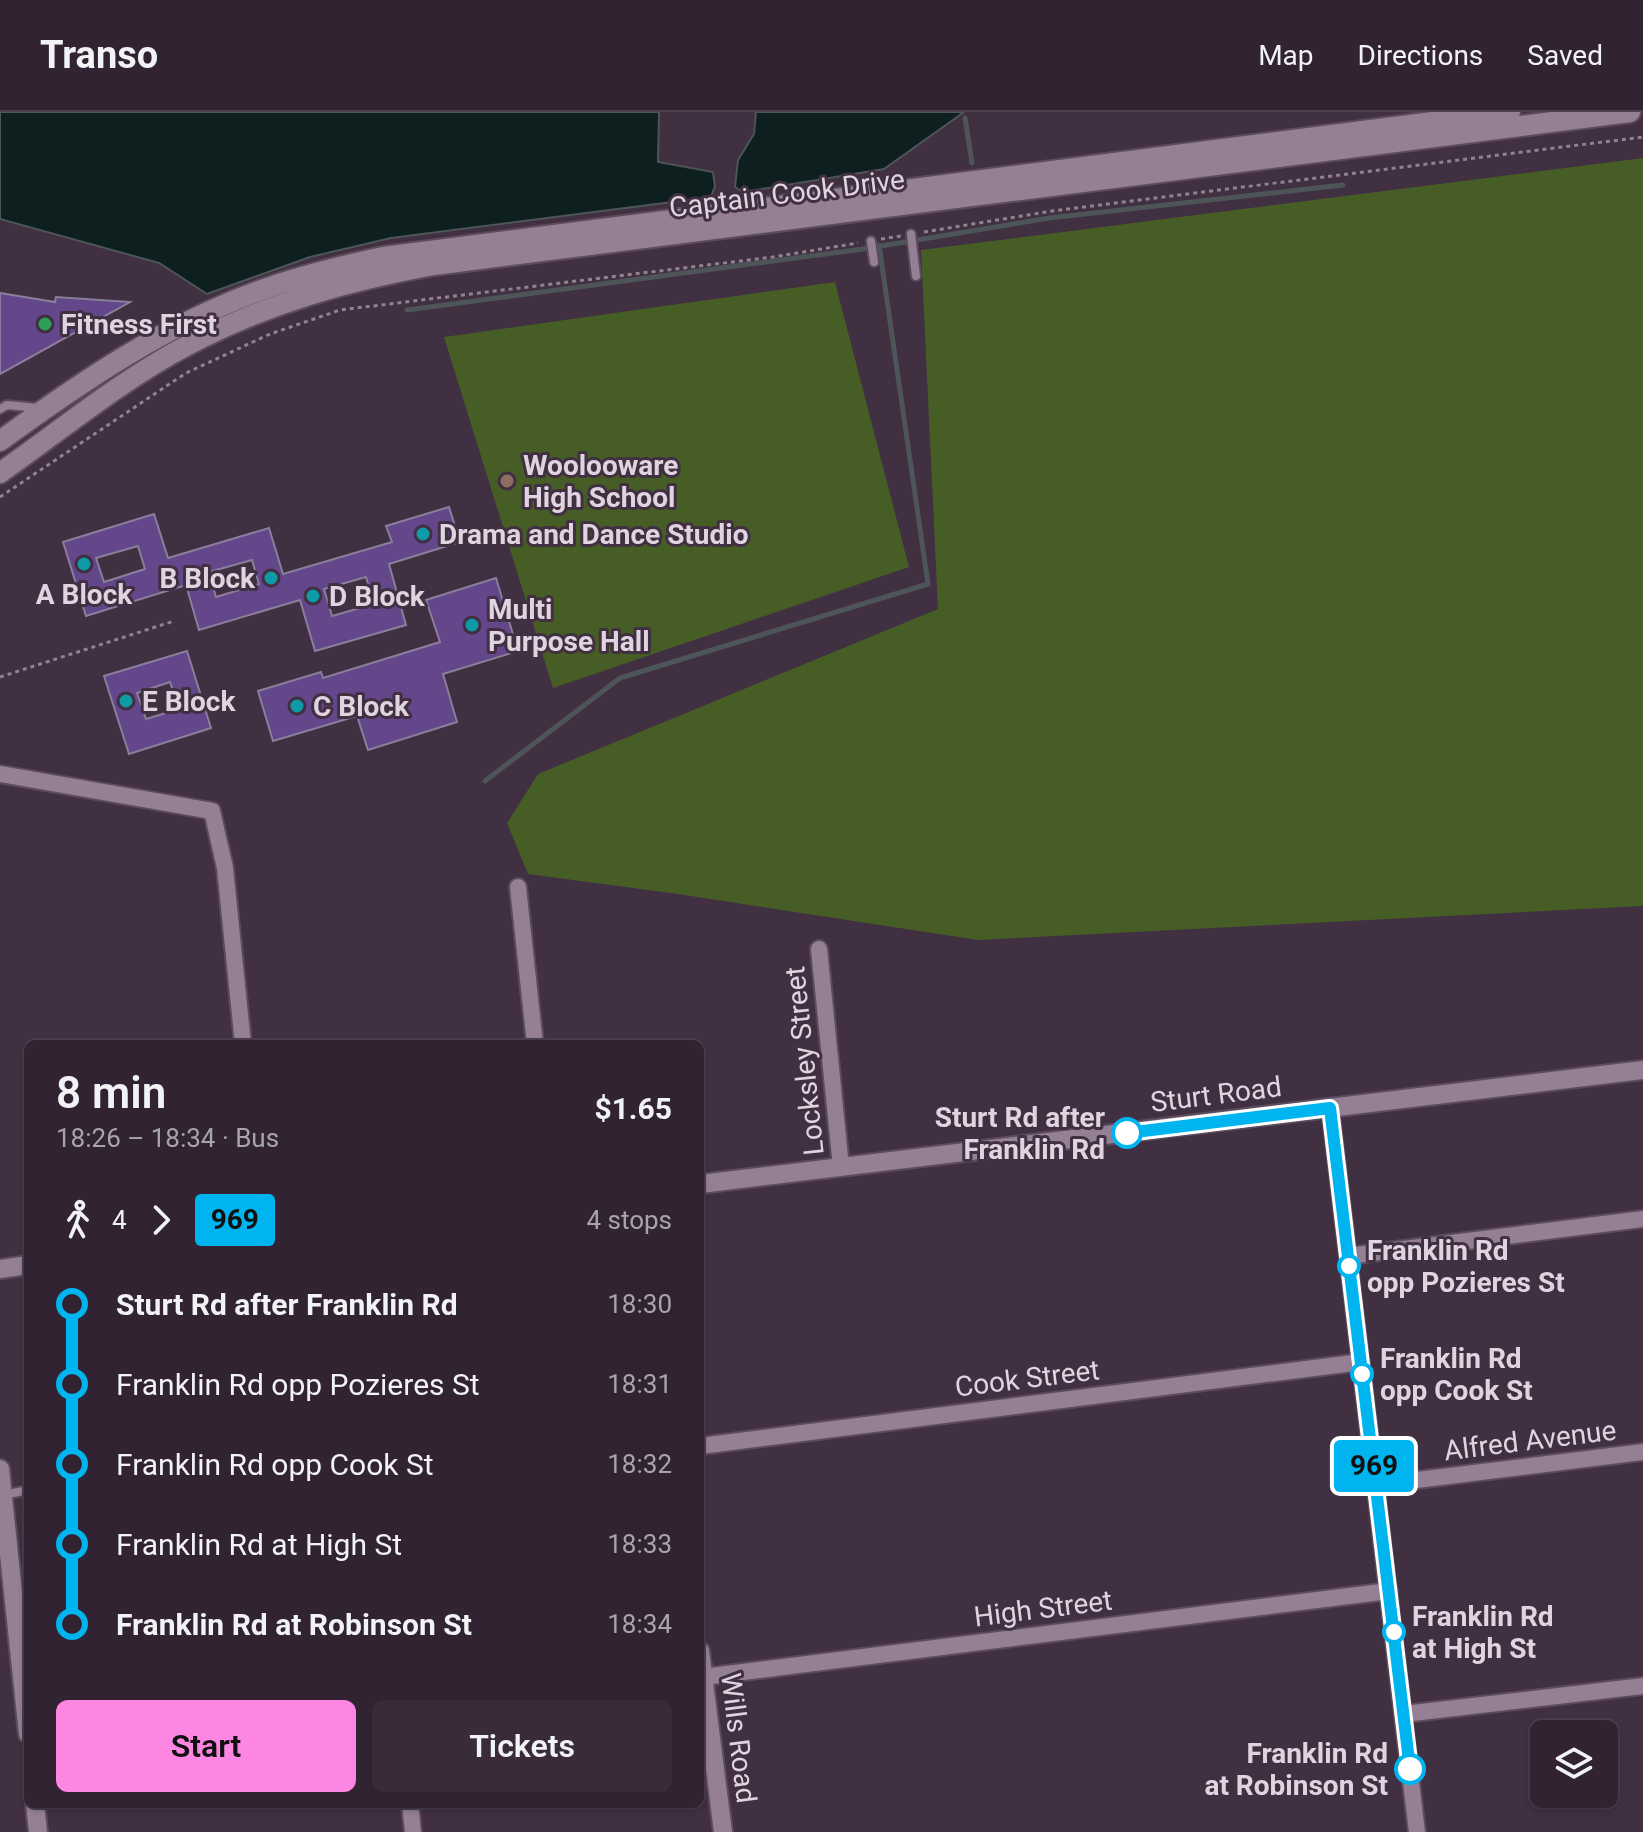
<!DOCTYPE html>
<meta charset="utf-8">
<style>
:root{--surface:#312332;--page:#392b3a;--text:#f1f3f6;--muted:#a8a4ac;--line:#4c404d;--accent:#fd86e2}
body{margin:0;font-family:Roboto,sans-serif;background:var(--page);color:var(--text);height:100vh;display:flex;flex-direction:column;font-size:30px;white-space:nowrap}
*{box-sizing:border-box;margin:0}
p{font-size:26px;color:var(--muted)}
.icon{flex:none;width:44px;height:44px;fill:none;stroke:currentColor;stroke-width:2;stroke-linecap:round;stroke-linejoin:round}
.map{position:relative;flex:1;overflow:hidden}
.sheet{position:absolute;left:24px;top:928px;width:680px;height:768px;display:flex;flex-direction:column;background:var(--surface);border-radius:12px;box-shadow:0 2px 6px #0004,0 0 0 2px var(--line)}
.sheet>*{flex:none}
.badge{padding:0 16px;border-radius:6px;font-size:28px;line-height:52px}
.buttons{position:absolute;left:1530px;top:1608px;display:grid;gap:16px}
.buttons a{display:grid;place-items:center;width:88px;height:88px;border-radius:12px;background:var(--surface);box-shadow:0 2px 6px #0004,0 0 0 2px var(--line);font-size:40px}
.map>.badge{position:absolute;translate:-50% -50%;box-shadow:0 0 0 4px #fff}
.legs{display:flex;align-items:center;gap:12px;height:88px;padding:0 32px;font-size:26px}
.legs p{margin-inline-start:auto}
.headline{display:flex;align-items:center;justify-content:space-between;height:136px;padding:0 32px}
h1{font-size:44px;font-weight:600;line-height:60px}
.button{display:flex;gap:16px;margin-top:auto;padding:16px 32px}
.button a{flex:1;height:92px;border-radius:12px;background:var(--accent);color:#111;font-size:32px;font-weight:600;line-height:92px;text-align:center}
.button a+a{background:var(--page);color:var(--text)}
ul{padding:0 32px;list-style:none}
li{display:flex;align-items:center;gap:28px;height:80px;font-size:30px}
li i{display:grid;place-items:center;width:12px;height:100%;margin:0 10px;background:currentColor}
li i::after{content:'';width:20px;height:20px;margin:-10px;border:6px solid;border-radius:50%;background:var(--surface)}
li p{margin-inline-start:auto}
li:first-child i{background:linear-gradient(#0000 50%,currentColor 0)}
li:last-child i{background:linear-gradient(currentColor 50%,#0000 0)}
header{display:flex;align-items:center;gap:48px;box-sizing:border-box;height:112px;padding:0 40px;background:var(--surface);border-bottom:2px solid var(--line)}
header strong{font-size:38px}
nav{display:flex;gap:44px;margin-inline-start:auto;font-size:28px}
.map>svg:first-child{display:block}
</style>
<header>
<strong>Transo</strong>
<nav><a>Map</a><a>Directions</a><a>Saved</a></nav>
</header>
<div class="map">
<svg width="1643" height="1720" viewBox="0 0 1643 1720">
<rect width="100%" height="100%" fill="#412f42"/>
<g fill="#475d26">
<path d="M1643,46v748l-665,34 -300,-46 -150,-20 -21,-51 31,-49 400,-165 -17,-359z"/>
<path d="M835,170l74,285 -356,121 -109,-351z"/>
</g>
<g fill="#0e1f1f" stroke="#4d5559" stroke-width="2">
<path d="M0,0h659l-1,50 55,10 2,14 -4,11 -320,41 -81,19 -103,37 -48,-31 -159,-44z"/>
<path d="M756,0h208l-80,57 -141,23 -8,-5 3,-27 16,-26z"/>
</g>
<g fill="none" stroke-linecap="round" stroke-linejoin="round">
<g stroke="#4d5559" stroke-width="5">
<path d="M965,6l7,45"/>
<path d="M407,198l456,-61 186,-31 294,-33"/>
<path d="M485,669l135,-103 308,-94 -49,-339"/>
</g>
</g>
<g fill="#64468b" stroke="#897f9a" stroke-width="2" fill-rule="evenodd">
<path d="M0,181l55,9 1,-5 74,5 -130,72z"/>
<path d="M449,395l11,35 -71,22 17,61 -91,26 -15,-51 -101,30 -13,-45 -100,31 -23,-74 91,-28 14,44 101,-30 14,46 109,-32 -6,-16zM138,434l7,23 -41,13 -8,-24zM252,448l7,24 -43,13 -7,-25zM366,465l8,27 -42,12 -8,-27z"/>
<path d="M496,466l22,73 -75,23 14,48 -89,28 -11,-34 -84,25 -15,-50 63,-19 2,6 117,-36 -14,-42z"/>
<path d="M187,539l24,77 -82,26 -25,-78zM170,570l9,27 -33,10 -9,-26z"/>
</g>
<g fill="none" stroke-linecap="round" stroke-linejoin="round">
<defs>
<g id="service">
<path d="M911,122l5,42"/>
<path d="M871,129l3,21"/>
<path d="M0,297l7,-4 31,3"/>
<path d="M3,1383l25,-5"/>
</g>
<g id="minor">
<path d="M0,662l212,37 13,57 18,176"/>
<path d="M518,775l17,157"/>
<path d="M819,837l22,218"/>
<path d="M1330,996l87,724"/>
<path d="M1348,1144l295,-37"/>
<path d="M700,1334l661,-84"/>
<path d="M1376,1373l267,-33"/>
<path d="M703,1565l686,-86"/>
<path d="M1404,1602l239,-28"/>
<path d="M410,1692l3,28"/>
</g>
<g id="tertiary">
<path d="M700,1072l943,-114"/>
<path d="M0,1157l28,-4"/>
<path d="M0,1357l28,265"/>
<path d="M700,1539l23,181"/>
<path d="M35,1692l3,28"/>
</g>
<g id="secondary">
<path d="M0,329c81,-59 165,-116 259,-150 40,-15 82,-25 124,-34l1127,-145"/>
<path d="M0,361c61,-43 120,-92 186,-127 79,-42 161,-65 248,-81l1196,-153"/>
</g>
</defs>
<use href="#service" stroke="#5c4b5c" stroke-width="12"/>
<use href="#minor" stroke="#5c4b5c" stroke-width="20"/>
<use href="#tertiary" stroke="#5c4b5c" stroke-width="22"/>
<use href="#secondary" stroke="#5c4b5c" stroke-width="24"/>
<g stroke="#918292" stroke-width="3" stroke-dasharray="4 4" stroke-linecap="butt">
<path d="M924,120l128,-21 591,-74"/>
<path d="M881,127l20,-3"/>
<path d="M0,385l186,-124 84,-39 70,-24 433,-53 85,-14"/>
<path d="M0,565l174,-56"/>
</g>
<use href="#service" stroke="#957f95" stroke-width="8"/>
<use href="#minor" stroke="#957f95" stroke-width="16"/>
<use href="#tertiary" stroke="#957f95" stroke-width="18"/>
<use href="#secondary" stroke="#957f95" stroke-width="20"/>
</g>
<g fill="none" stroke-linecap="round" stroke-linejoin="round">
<defs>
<path id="line-1" d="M1127,1021l203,-25 80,661"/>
</defs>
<use href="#line-1" stroke="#fff" stroke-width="18"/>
<use href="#line-1" stroke="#00b5ef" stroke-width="12"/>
</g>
<circle fill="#2e9e5b" stroke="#412f42" stroke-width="3" cx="45" cy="212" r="8"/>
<circle fill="#8d6e63" stroke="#412f42" stroke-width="3" cx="507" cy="369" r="8"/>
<g fill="#0f9aa8" stroke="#412f42" stroke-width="3">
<circle cx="423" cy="422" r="8"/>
<circle cx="84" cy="452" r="8"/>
<circle cx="271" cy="466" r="8"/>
<circle cx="313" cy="484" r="8"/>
<circle cx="472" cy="513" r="8"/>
<circle cx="126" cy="589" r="8"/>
<circle cx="297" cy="594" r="8"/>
</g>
<g fill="#fff" stroke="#00b5ef" stroke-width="4">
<circle cx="1127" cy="1021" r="14"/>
<circle cx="1349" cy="1154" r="10"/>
<circle cx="1362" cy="1262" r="10"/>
<circle cx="1394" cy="1520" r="10"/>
<circle cx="1410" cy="1657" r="14"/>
</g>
<g text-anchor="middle" stroke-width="6" stroke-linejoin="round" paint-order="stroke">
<g font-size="28" fill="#e0d4e0" stroke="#412f42">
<text transform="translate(787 81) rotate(-7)" y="10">Captain Cook Drive</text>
<text transform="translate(804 949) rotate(-96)" y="10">Locksley Street</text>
<text transform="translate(1216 982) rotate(-7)" y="10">Sturt Road</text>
<text transform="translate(1027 1266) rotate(-7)" y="10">Cook Street</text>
<text transform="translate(1530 1328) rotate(-7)" y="10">Alfred Avenue</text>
<text transform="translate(1043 1496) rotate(-7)" y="10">High Street</text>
<text transform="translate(739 1626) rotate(83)" y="10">Wills Road</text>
</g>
<g font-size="28" font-weight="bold" fill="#e0d4e0" stroke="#412f42" text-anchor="start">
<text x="61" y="222">Fitness First</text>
<text x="523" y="363">Woolooware<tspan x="523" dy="32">High School</tspan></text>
<text x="439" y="432">Drama and Dance Studio</text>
<text x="255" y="476" text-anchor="end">B Block</text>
<text x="84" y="492" text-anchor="middle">A Block</text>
<text x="329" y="494">D Block</text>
<text x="488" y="507">Multi<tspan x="488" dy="32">Purpose Hall</tspan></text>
<text x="142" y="599">E Block</text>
<text x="313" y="604">C Block</text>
</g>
<g font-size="28" font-weight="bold" fill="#e0d4e0" stroke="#412f42" text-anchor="start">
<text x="1105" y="1015" text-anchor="end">Sturt Rd after<tspan x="1105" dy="32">Franklin Rd</tspan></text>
<text x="1367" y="1148">Franklin Rd<tspan x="1367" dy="32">opp Pozieres St</tspan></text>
<text x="1380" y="1256">Franklin Rd<tspan x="1380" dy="32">opp Cook St</tspan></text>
<text x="1412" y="1514">Franklin Rd<tspan x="1412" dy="32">at High St</tspan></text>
<text x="1388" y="1651" text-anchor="end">Franklin Rd<tspan x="1388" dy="32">at Robinson St</tspan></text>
</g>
</g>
</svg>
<div class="buttons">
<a><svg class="icon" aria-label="layers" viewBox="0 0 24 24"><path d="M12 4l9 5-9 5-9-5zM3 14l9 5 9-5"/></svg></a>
</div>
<b class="badge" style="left:1374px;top:1354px;background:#00b5ef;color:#111">969</b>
<section class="sheet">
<div class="headline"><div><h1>8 min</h1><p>18:26 – 18:34 · Bus</p></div><b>$1.65</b></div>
<div class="legs"><svg class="icon" aria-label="walk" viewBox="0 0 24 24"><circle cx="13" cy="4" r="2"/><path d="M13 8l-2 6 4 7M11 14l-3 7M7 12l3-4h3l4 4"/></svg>4<svg class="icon" aria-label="forward" viewBox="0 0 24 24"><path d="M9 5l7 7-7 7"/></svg><b class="badge" style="background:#00b5ef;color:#111">969</b><p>4 stops</p></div>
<ul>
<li><i style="color:#00b5ef"></i><b>Sturt Rd after Franklin Rd</b><p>18:30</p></li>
<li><i style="color:#00b5ef"></i><span>Franklin Rd opp Pozieres St</span><p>18:31</p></li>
<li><i style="color:#00b5ef"></i><span>Franklin Rd opp Cook St</span><p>18:32</p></li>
<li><i style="color:#00b5ef"></i><span>Franklin Rd at High St</span><p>18:33</p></li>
<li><i style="color:#00b5ef"></i><b>Franklin Rd at Robinson St</b><p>18:34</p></li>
</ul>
<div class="button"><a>Start</a><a>Tickets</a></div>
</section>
</div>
